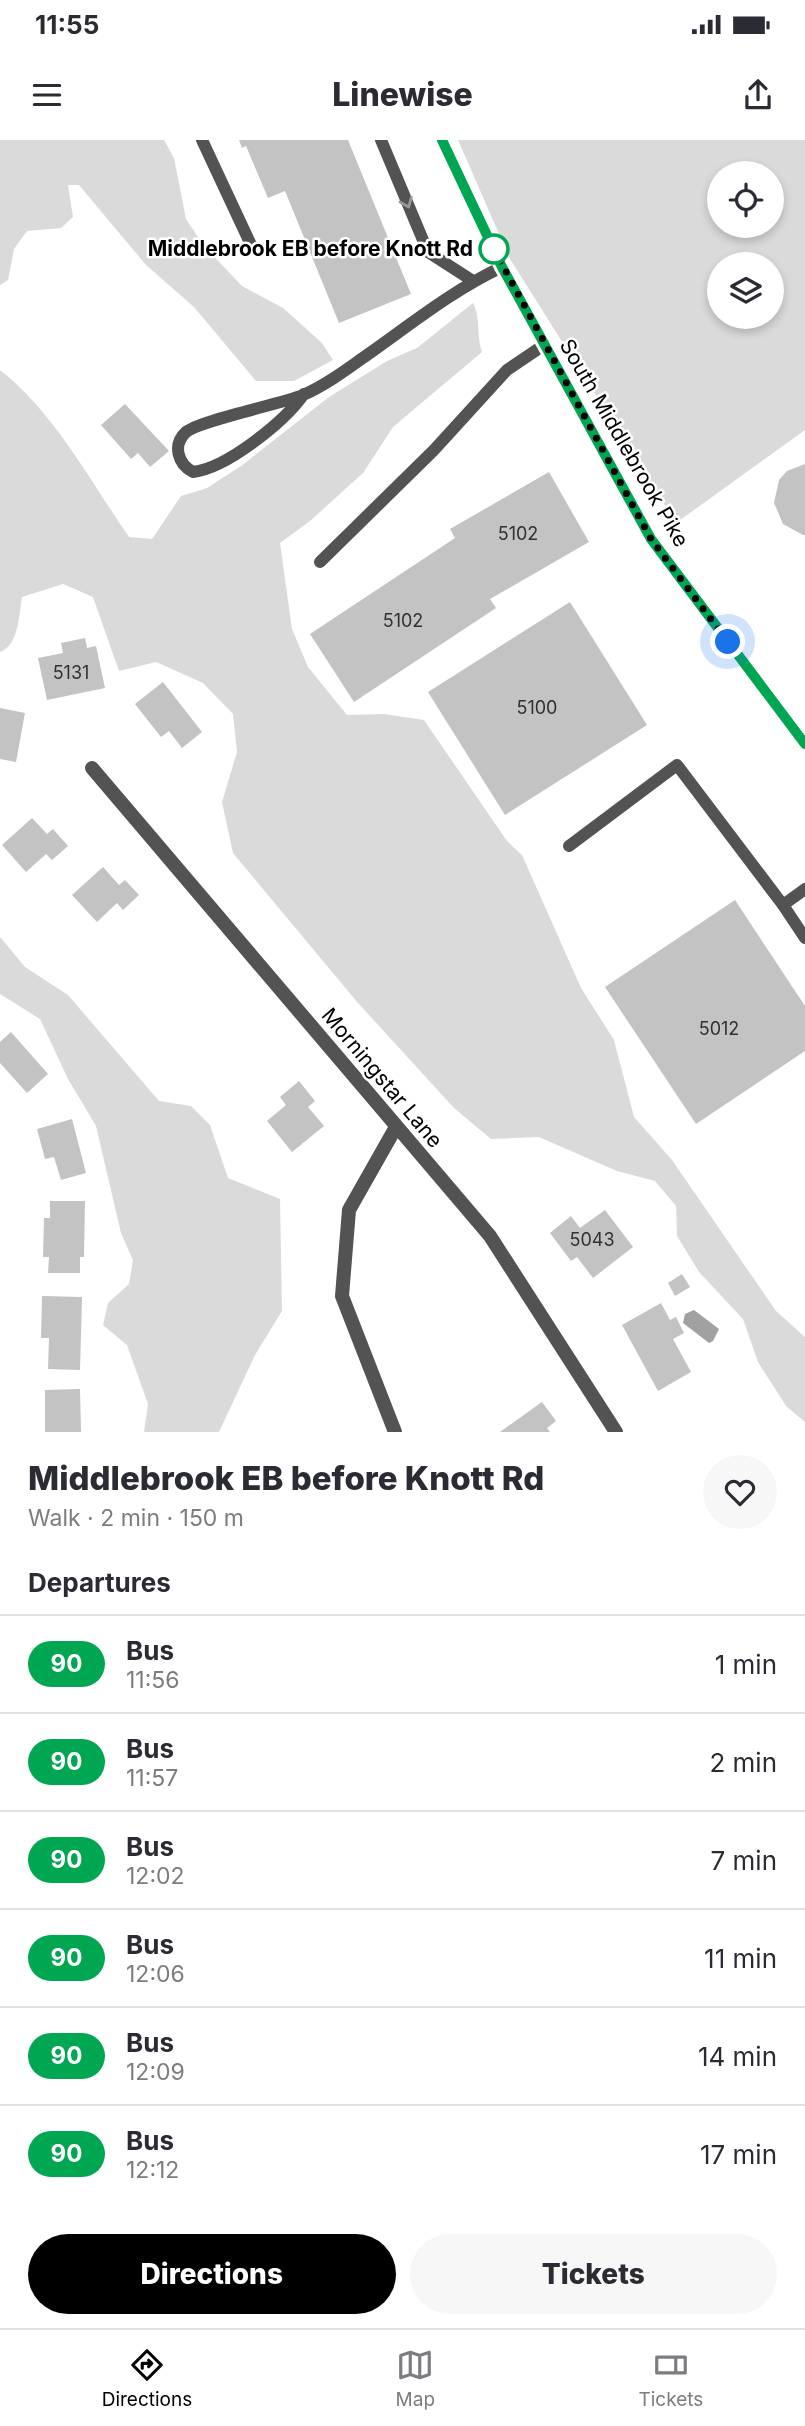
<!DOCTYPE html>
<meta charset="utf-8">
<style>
:root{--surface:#fff;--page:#f7f7f7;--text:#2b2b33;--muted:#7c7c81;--line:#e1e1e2;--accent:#000}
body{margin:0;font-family:Inter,sans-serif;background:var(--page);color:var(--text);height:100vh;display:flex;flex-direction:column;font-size:26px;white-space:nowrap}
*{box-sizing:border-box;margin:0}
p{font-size:23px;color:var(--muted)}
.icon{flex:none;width:38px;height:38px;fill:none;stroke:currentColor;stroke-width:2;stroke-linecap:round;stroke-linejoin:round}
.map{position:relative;height:1292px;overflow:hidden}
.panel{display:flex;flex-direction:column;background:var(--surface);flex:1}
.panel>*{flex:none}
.badge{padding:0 14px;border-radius:23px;font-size:24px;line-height:46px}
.controls{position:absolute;left:707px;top:21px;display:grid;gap:14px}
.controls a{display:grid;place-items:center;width:77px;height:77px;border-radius:50%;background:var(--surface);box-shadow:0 4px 10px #0003;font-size:35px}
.you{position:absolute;width:35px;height:35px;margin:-18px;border:5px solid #fff;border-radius:50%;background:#1a73e8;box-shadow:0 0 0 10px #1a73e833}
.map>.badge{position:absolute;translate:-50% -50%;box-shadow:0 0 0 4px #fff}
h2{padding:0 28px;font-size:26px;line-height:63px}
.round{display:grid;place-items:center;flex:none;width:74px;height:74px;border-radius:37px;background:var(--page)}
.head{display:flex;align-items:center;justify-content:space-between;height:119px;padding:0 28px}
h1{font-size:33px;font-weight:800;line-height:52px}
.cta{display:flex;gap:14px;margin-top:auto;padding:14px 28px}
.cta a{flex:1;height:80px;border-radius:42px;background:var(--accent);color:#fff;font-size:28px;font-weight:800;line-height:80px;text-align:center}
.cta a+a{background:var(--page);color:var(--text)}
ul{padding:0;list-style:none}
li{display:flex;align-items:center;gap:21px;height:98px;padding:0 28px;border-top:2px solid var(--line)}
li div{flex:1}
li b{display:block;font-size:26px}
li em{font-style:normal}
li .badge{min-width:77px;font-weight:700;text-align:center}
.status{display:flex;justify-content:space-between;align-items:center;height:49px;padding:0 35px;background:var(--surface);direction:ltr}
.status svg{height:19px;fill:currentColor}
header{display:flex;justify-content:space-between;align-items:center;height:91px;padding:0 28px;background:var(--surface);font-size:32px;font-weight:800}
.tab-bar{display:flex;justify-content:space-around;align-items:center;height:98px;border-top:2px solid var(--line);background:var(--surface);font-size:19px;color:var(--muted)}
.tab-bar a{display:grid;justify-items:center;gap:4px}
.tab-bar .selected{color:var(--accent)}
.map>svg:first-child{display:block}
</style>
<div class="status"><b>11:55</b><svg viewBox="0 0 49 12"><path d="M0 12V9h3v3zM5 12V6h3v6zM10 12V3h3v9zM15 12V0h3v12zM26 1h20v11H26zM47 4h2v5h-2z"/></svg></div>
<header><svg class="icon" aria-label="menu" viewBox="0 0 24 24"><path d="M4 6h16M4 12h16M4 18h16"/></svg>Linewise<svg class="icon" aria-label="share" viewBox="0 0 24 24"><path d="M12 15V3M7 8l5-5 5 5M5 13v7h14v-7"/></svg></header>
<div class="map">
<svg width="805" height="1292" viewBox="0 0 805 1292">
<rect width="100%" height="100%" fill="#fff"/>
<g fill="#dadada" fill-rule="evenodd">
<path d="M0,0h164l10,18 12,61 18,27 38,40 41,22 39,35 11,17 -39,21h-38l-62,-74 -48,-42 -67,-80h-11l5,32 -12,11 -34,3 -13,18 -6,31 -8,5z"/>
<path d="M458,0h347v290l-129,93 -166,-264zM772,33v53h-53v-53zM772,124v53h-53v-53z"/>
<path d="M473,163c8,15 3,30 9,49l-89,75 -30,46 -53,48 -30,22 12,86 16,38 39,48 37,-1 40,6 83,121 15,14 59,133 33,52 20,77 38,43 104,151 29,26v85l-19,-16 -28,-44 -15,-43 -44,-47 -22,-36 -1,-30 -21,-25 -38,-10 -78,-34 -48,2 -37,-31 -96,-105 -125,-150 -11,-51 15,-50 -4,-38 -30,-31 -47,-21 -37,9 -26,-74 -30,-13 -41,13c-3,16 -3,49 -22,55v-282c53,41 91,112 129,167l23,2 29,-43 26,-8 34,-22 88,-69 58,-36 30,-13z"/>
<path d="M0,797l25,30 43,28 91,106 32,5 19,19 18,53 52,21 2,112 -27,44 -36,77h-75l4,-28 -21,-59 -24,-20 5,-22 21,-19 4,-24 -12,-27 -25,-107 -28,-47 -28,-60 -40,-25z"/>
</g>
<path fill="#a1a1a1" d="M694,1170l25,19 -6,12 -4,2 -26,-20 2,-9z"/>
<g fill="#c3c3c3">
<path d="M239,0h109l63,154 -72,29 -54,-132 -17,7 -22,-52 -4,2z"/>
<path d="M125,264l44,47 -19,16 -12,-14 -7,6 -30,-34z"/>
<path d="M805,324v71h-2l-20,-11 -9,-21 5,-23 8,-9z"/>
<path d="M549,332l40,70 -99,57 6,9 -142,94 -44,-68 145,-96 -5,-9z"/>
<path d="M570,462l77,123 -142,90 -77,-123z"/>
<path d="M85,498l2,10 9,-2 9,42 -58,12 -9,-42 25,-5 -2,-10z"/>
<path d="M163,542l39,50 -20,16 -13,-17 -8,6 -26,-33z"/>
<path d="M0,568l25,5 -9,49 -16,-3z"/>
<path d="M32,678l15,16 6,-5 15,17 -16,14 -6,-6 -20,18 -24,-27z"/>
<path d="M103,727l16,18 6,-5 14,15 -16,15 -6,-7 -20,19 -25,-27z"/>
<path d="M735,760l70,106v45l-109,73 -91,-137z"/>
<path d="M11,892l37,42 -21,19 -27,-30v-21z"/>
<path d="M299,941l16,20 -7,6 16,19 -32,26 -25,-31 19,-16 -6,-8z"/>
<path d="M72,979l14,54 -25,7 -7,-23 -9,2 -8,-30z"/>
<path d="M50,1061h35l-1,56h-4v16h-32l1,-16h-6l1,-39h6z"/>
<path d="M605,1070l28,37 -40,31 -16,-21 -6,4 -21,-28 21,-17 9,12z"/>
<path d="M682,1134l8,13 -15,9 -7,-13z"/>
<path d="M42,1156l40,1 -2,73 -32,-1 1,-31h-8z"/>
<path d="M661,1163l9,17 6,-3 8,16 -11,6 18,33 -33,19 -36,-66z"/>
<path d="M80,1249l1,43h-36v-42z"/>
<path d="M542,1262l14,19 -9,7 3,4h-50z"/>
</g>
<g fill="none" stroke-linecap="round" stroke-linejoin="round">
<g stroke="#535353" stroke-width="12">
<path d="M202,0l50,107"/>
<path d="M381,0l47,112 45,29"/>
<path d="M304,254c-20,28 -77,74 -111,78 -15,-8 -21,-27 -7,-40 12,-11 95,-28 117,-37 23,-10 44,-26 64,-40 44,-31 86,-65 135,-88"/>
<path d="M320,422l114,-112 73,-80 37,-25"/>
<path d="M569,706l108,-81 106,140 22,-16"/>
<path d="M783,765l22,33"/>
</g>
<g stroke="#535353" stroke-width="14">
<path d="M92,628l398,468 126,196"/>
<path d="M395,1292l-53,-136 7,-86 47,-83"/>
</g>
<path stroke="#202020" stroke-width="14" d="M442,0l60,127 149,272 154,205"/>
</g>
<defs><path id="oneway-chevron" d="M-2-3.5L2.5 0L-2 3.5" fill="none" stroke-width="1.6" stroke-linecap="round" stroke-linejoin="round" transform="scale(1.75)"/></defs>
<use stroke="#989898" href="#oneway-chevron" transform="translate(407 63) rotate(68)"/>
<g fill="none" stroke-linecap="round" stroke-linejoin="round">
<defs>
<path id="line" d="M442,0l60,127 149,272 154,205"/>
</defs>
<use href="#line" stroke="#fff" stroke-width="16"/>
<use href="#line" stroke="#00a651" stroke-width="10"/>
<path stroke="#000" stroke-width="7" stroke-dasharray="0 12.6" d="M494,109l-3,-5 160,295 77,103"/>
</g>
<circle fill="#fff" stroke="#00a651" stroke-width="3.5" cx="494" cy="109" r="14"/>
<g text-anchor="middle" stroke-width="5" stroke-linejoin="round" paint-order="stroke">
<g font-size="18" fill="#313131">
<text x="518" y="400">5102</text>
<text x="403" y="487">5102</text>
<text x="71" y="539">5131</text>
<text x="537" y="574">5100</text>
<text x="719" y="895">5012</text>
<text x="592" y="1106">5043</text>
</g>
<g font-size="21" font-weight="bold" fill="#000" stroke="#fff" text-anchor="end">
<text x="473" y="116">Middlebrook EB before Knott Rd</text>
</g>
<g font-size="21" fill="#000" stroke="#fff">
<text transform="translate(624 303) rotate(60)" y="7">South Middlebrook Pike</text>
<text transform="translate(382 938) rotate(50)" y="7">Morningstar Lane</text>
</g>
</g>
</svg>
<div class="controls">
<a><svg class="icon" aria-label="locate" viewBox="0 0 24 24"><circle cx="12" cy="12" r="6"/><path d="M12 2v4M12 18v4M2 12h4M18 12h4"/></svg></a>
<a><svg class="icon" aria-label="layers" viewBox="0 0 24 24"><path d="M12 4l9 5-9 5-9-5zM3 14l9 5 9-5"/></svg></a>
</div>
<div class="you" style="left:728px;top:502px"></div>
</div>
<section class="panel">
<div class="head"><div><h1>Middlebrook EB before Knott Rd</h1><p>Walk · 2 min · 150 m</p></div><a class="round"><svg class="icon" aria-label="heart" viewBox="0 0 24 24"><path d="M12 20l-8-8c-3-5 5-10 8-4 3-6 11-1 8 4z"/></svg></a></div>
<h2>Departures</h2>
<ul>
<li><span class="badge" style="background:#00a651;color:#fff">90</span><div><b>Bus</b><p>11:56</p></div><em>1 min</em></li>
<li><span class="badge" style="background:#00a651;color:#fff">90</span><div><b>Bus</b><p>11:57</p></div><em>2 min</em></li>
<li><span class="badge" style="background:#00a651;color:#fff">90</span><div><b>Bus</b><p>12:02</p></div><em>7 min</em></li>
<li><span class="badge" style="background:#00a651;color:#fff">90</span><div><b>Bus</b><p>12:06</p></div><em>11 min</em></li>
<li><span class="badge" style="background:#00a651;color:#fff">90</span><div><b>Bus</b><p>12:09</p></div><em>14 min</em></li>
<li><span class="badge" style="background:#00a651;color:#fff">90</span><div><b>Bus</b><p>12:12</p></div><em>17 min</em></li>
</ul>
<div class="cta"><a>Directions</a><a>Tickets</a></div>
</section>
<nav class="tab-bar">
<a class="selected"><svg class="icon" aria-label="directions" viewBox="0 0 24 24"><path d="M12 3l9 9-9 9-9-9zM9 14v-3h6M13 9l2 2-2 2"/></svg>Directions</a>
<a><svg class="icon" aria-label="map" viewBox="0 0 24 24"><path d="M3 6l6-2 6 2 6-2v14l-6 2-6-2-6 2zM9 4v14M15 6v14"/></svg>Map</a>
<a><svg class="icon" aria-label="tickets" viewBox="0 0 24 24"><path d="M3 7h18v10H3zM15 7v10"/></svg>Tickets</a>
</nav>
